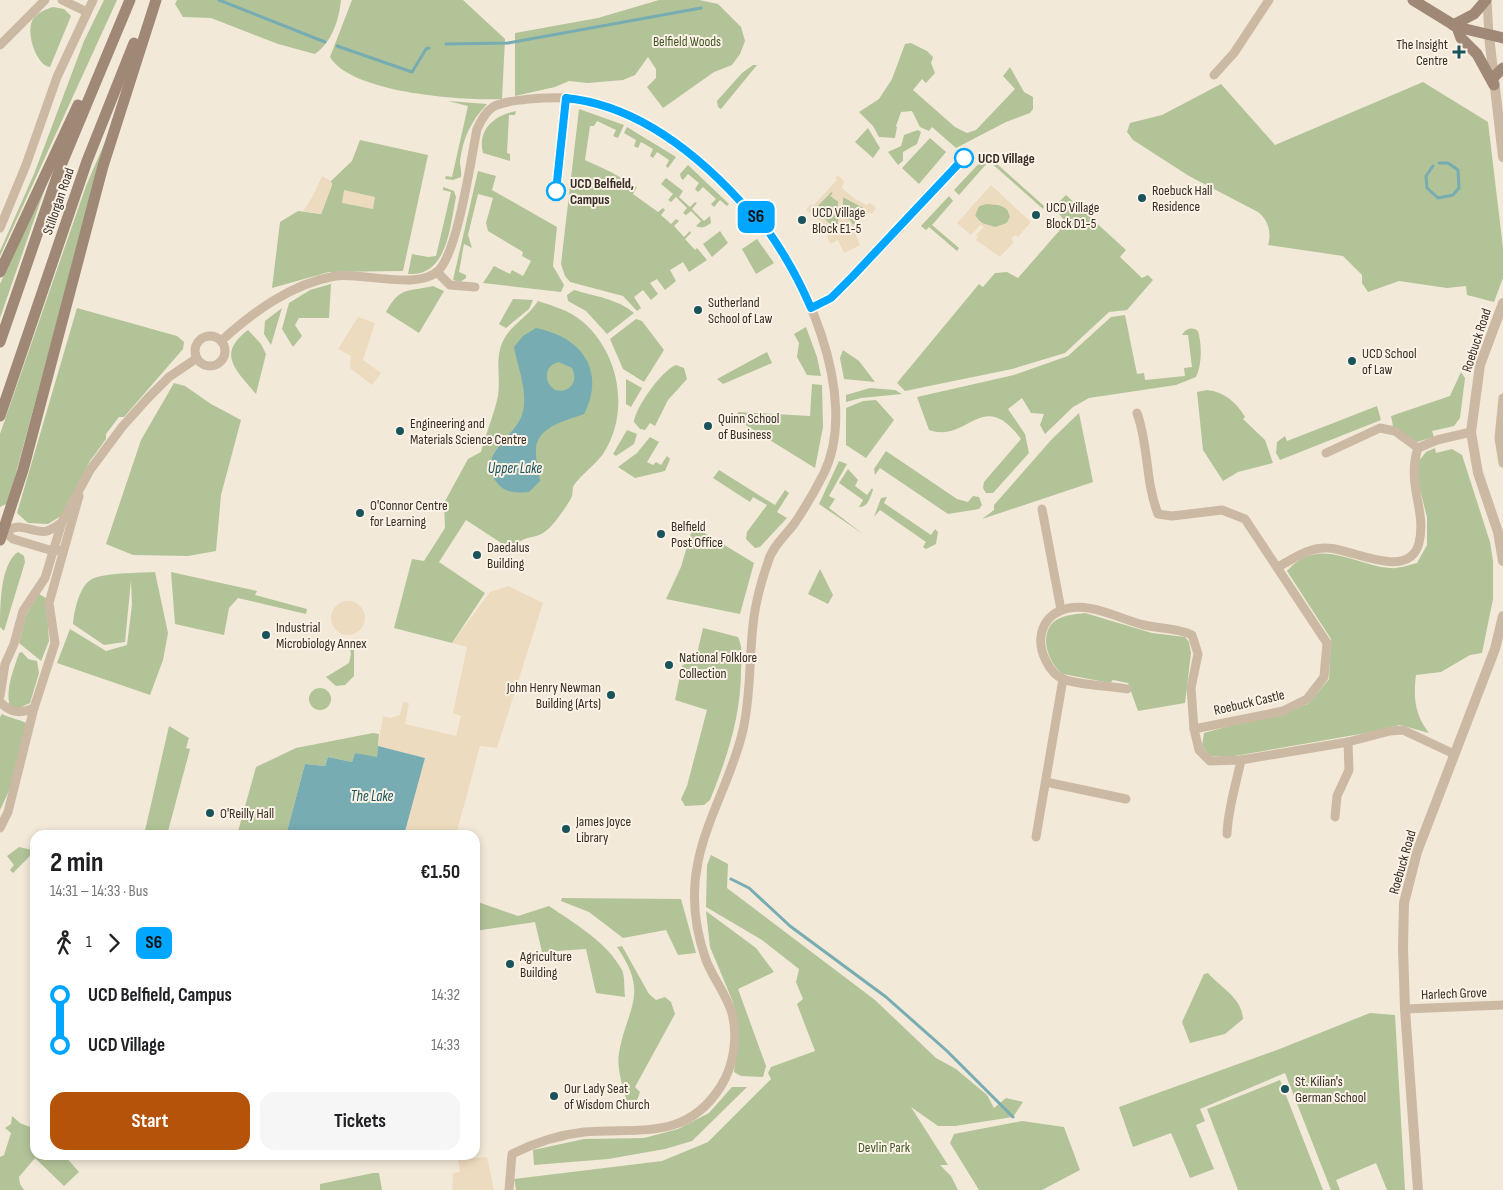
<!DOCTYPE html>
<meta charset="utf-8">
<style>
:root{--surface:#fff;--page:#f6f6f6;--text:#202124;--muted:#757577;--accent:#b45309}
body{margin:0;font-family:"Sofia Sans Condensed",sans-serif;background:var(--page);color:var(--text);height:100vh;display:flex;flex-direction:column;font-size:19px;white-space:nowrap}
*{box-sizing:border-box;margin:0}
p{font-size:16px;color:var(--muted)}
.icon{flex:none;width:28px;height:28px;fill:none;stroke:currentColor;stroke-width:2;stroke-linecap:round;stroke-linejoin:round}
.map{position:relative;flex:1;overflow:hidden}
.details{position:absolute;left:30px;top:830px;width:450px;height:330px;display:flex;flex-direction:column;background:var(--surface);border-radius:15px;box-shadow:0 2px 8px #0003}
.details>*{flex:none}
.badge{padding:0 10px;border-radius:8px;font-size:18px;line-height:32px}
.map>.badge{position:absolute;translate:-50% -50%;box-shadow:0 0 0 2px #fff}
.legs{display:flex;align-items:center;gap:8px;height:55px;padding:0 20px;font-size:16px}
.legs p{margin-inline-start:auto}
.summary{display:flex;align-items:center;justify-content:space-between;height:85px;padding:0 20px}
h1{font-size:28px;font-weight:700;line-height:38px}
.cta{display:flex;gap:10px;margin-top:auto;padding:10px 20px}
.cta a{flex:1;height:58px;border-radius:15px;background:var(--accent);color:#fff;font-size:20px;font-weight:700;line-height:58px;text-align:center}
.cta a+a{background:var(--page);color:var(--text)}
ul{padding:0 20px;list-style:none}
li{display:flex;align-items:center;gap:18px;height:50px;font-size:19px}
li i{display:grid;place-items:center;width:8px;height:100%;margin:0 6px;background:currentColor}
li i::after{content:'';width:12px;height:12px;margin:-6px;border:4px solid;border-radius:50%;background:var(--surface)}
li p{margin-inline-start:auto}
li:first-child i{background:linear-gradient(#0000 50%,currentColor 0)}
li:last-child i{background:linear-gradient(currentColor 50%,#0000 0)}
.map>svg:first-child{display:block}
</style>
<div class="map">
<svg width="1503" height="1190" viewBox="0 0 1503 1190">
<rect width="100%" height="100%" fill="#f3e9d9"/>
<g fill="#b2c398">
<path d="M104,0h13l-117,256v-5l34,-77 50,-133z"/>
<path d="M177,0h164c-2,20 -9,42 -26,54l-37,-10 -67,-26 -28,-1 -8,-13z"/>
<path d="M352,0h111l42,39 -3,60c-39,2 -151,-6 -172,-42z"/>
<path d="M659,0h40l19,4 23,23 4,14 -5,13 -8,11 -18,7 -51,36 -16,-21 9,-9v-9l-8,-12 -13,18 -12,5 -35,3 -19,-2 -14,6 -40,9v-63l83,-15z"/>
<path d="M53,7l11,2 7,7 -21,51c-14,-1 -25,-36 -17,-48 4,-6 13,-10 20,-12z"/>
<path d="M911,43l16,8 6,6 -2,6 4,10 -9,10 -4,-4 -9,11 42,37 12,6 9,-3 39,-41 -12,-13 7,-9 14,25 9,5v12l-3,4 -24,9 -50,26 -24,-21 -3,4 -9,-4 -8,-16 -11,1 -5,14 1,1 -2,11 -16,-1 -6,-11 -14,-14 20,-13 13,-20 13,-35z"/>
<path d="M753,65h4l-36,44 -3,-2 -1,-6 25,-28z"/>
<path d="M1423,82l65,40 15,126v30l-9,24 -27,-7 -1,-9 -19,2 -48,-7 -31,11 -6,-9v-8l-19,-19 -75,-11c4,-13 0,-25 -10,-33l-69,-36 -56,-36 -6,-8 3,-9 32,-8 59,-31 54,61z"/>
<path d="M448,101l39,3c-16,17 -24,34 -27,57 0,6 2,10 1,16l-8,3 -8,-1 1,-3 6,1 16,-71z"/>
<path d="M579,109l45,16 -6,13 -5,-2 3,-6 -19,-9 -3,5h-4l-5,34 26,12 26,15 -4,7 25,18 5,-4 2,2 -4,5 10,9 5,-5 3,2 -5,5 10,11 6,-6 1,2 -6,6 10,11 2,-2 10,12 -18,12 -6,-10 -13,8 6,11 -11,9 -8,-11 -7,4 8,11 -7,6 -8,-10 -9,7 7,11 -4,3 -14,-15 -53,-14 -5,-6 -4,-12z"/>
<path d="M516,111l-1,4h-6l-2,38 3,1v7l-27,-8c-6,-24 12,-38 33,-42z"/>
<path d="M627,127l49,30 -8,11 -2,-2 3,-6 -12,-8 -4,6 -3,-2 3,-7 -12,-7 -3,6 -4,-2 2,-6 -12,-7z"/>
<path d="M868,128l12,20 -7,10 -18,-16z"/>
<path d="M918,130l3,2 -4,12 -14,8v9l-5,4 -10,-13 13,-6 3,-11z"/>
<path d="M930,138l16,14 -27,32 -17,-16z"/>
<path d="M360,140l68,15 -25,116 -74,1 -57,16 8,-66 18,-11 23,3 11,-29 -1,-4 21,-20z"/>
<path d="M105,142l-97,361 -8,4v-73l86,-248z"/>
<path d="M987,155l57,51 -1,3 -54,-48 -30,34 -5,-5z"/>
<path d="M688,165l41,39 -2,2 -7,-6 -6,7 -3,-3 5,-5 -13,-12 -5,5 -3,-3 4,-6 -11,-9 -5,6 -2,-2 -1,-4z"/>
<path d="M51,171l-51,147v-34z"/>
<path d="M478,171l18,5 -4,14 65,37 -4,39 11,19 -3,7 -78,-9 11,-17 16,8 2,-4 11,6 8,-15 -9,-5 1,-4 -35,-21 -2,-8 7,-25 -15,-4 -10,41 4,13 -8,-4 -5,28 7,3v3l-6,4 -7,-2z"/>
<path d="M666,178l17,13 -4,6 11,10 5,-5 2,1 -5,6 12,12 6,-5 1,7c-6,4 -8,6 -15,3l5,-5 -10,-10 -5,4 -3,-2 4,-5 -11,-11 -5,5 -3,-2 5,-6 -12,-10z"/>
<path d="M443,187l11,4 2,6c-6,28 -8,80 -48,77l4,-20 16,3 8,-1 15,-64 -8,-2z"/>
<path d="M831,192h2v6l5,3v27l-2,1 -22,-19z"/>
<path d="M1066,195l60,55 -6,7 22,21 6,-3 5,5 -26,30 -18,2 -44,41 -53,16 -107,22 -8,-8 82,-99 4,3 12,-14 12,-1 11,6 48,-55 -12,-16z"/>
<path d="M949,196l4,5 -21,24 27,23 -2,3 -28,-24 -3,3 -5,-4z"/>
<path d="M843,197l21,11v4l-11,14 -10,-8z"/>
<path d="M986,204c10,0 23,1 24,13l-3,6c-12,8 -25,4 -32,-8l4,-9z"/>
<path d="M720,231l8,12 -16,14 -9,-13z"/>
<path d="M757,239l17,24 -18,11 -14,-25z"/>
<path d="M331,284l-2,34h-30l-4,7 7,11 -9,11 -11,-18 7,-26 21,-13z"/>
<path d="M433,286l11,5 -25,42 -33,-21c14,-26 22,-20 47,-26z"/>
<path d="M574,290c20,6 44,9 60,23l-27,21 -21,-23 -18,-10 -1,-6z"/>
<path d="M513,299l20,1 -4,9 -23,19 -7,-4z"/>
<path d="M538,301c15,5 33,10 45,21 37,32 47,91 20,132 -8,11 -21,20 -29,31 -2,3 -1,8 -2,11 -2,6 -19,30 -25,34 -12,11 -22,2 -35,20l-46,-30 -27,42 46,31 -33,50 -58,-15 18,-69 12,2 21,-33 -1,-25 24,-44 13,-7c5,-19 13,-37 17,-56 3,-19 -4,-39 6,-57 8,-15 25,-23 34,-38z"/>
<path d="M77,308l100,28 7,6 -1,7 -59,68h-5l-13,17v5l-16,22 -29,55 -13,8 -20,-1 -11,-10z"/>
<path d="M282,308l-11,37 -7,-11 1,-13z"/>
<path d="M1125,315l12,59 7,-1 1,7 40,-4 -1,-8 8,-1 -4,-32h-6c3,-6 10,-9 16,-4 4,13 4,34 -2,46l-20,8 -87,13 -16,9 -28,27 -5,-9 4,-11 -13,-1 -9,-15 -14,11 17,25 4,19 -36,40h-7l-3,-5 1,-6 37,-43c-39,-53 -53,5 -92,-9l-12,-33 97,-22 54,-19 43,-39z"/>
<path d="M636,319l6,2 22,29 -20,32 -21,-13 -13,-30z"/>
<path d="M806,327l11,30 4,19 -14,-1 -10,-18 2,-14 -5,-9z"/>
<path d="M248,330l13,14 5,10 -10,40c-20,-24 -40,-40 -8,-64z"/>
<path d="M843,350l16,11 16,21 -31,-3 -4,-21z"/>
<path d="M767,352l5,11 -49,21 -6,-5z"/>
<path d="M676,365l8,3 3,11 -19,21 -13,26 -5,-3 -5,7 -5,-1 -6,-7c1,-14 28,-52 42,-57z"/>
<path d="M1461,372l4,6 -5,40 -6,8 -22,5 2,6 -17,5 -24,-16 -2,-10 59,-20z"/>
<path d="M626,379l16,9 -11,19 -5,-3z"/>
<path d="M174,383l11,3 26,18 30,16 -20,75 -5,56 -28,5 -55,-1 -27,-11 35,-104z"/>
<path d="M812,384l10,1 1,42 -8,41 -79,-49 2,-7 72,4z"/>
<path d="M870,388l25,2 7,4 -41,4 -15,4v-7z"/>
<path d="M1207,390c18,2 29,12 38,27l-2,2 22,21 8,23 -35,9 -15,9 -20,-31 -6,-58z"/>
<path d="M876,400l18,20 -28,38 -20,-13v-37l17,-7z"/>
<path d="M1377,406l4,14 -101,40 -4,-7 1,-11 8,-6 2,5z"/>
<path d="M1079,413l14,69 -111,37 12,-9v-5l58,-66z"/>
<path d="M627,430l10,4 -3,10 -18,12 -3,-2z"/>
<path d="M650,437l9,5 -12,20 6,3 3,-3 5,3 6,-9 3,3 -5,12 -30,7 -17,-11 19,-14z"/>
<path d="M1435,448l1,5 16,-4 10,6 28,87 3,19v38l-11,54 -12,2 -29,17 -25,3c-3,23 -1,40 13,58l-29,-8 -34,8 -137,24 -19,-1 -8,-10 2,-13 104,-29 21,-25 2,-40 -44,-68c31,-36 66,-6 103,-3 8,1 19,-3 27,-5l10,-18v-28l-9,-35v-20l8,-10z"/>
<path d="M886,451l71,48 11,3 5,-6 6,1 3,8 -3,4 -31,5 -68,-46 -5,7 -1,-6z"/>
<path d="M839,461l8,3 -18,32 6,3 -6,9 34,26 -44,-30z"/>
<path d="M848,469l10,11 -3,6 12,9 5,-7 1,2c-3,7 -5,18 -14,17l4,-7 -24,-17z"/>
<path d="M719,470l56,35 10,-15 4,3 -12,19 10,6 -27,29 -5,1 -9,-9 1,-7 20,-27 -14,-8 -3,5 -37,-24z"/>
<path d="M887,497l-3,6 47,32 4,-6 3,3 -2,12 -10,5 -3,-2 3,-5 -46,-32 -6,7 7,-19z"/>
<path d="M693,526l61,37 -14,51 -74,-15 15,-32z"/>
<path d="M18,552l6,4 1,6 -21,69 -4,-4c0,-20 0,-63 18,-75z"/>
<path d="M820,569l13,26 -5,9 -20,-10z"/>
<path d="M155,572l13,61 -5,27 -13,35 -93,-32 13,-34 36,22 21,-6 5,-40 -1,-25 -6,62 -21,3 -31,-21c1,-13 6,-35 16,-43 10,-9 52,-8 66,-9z"/>
<path d="M171,572l86,19 -2,4 52,14 -1,5 -68,-16 -9,10 -5,27 -49,-11z"/>
<path d="M39,594l7,4 3,43 -8,20 -22,-18 7,-28z"/>
<path d="M1085,613l67,20 33,4 4,5 2,11 -6,50 -47,8 -10,-28 -15,-3 -3,3 -47,-9c-16,-11 -26,-44 -5,-55 8,-4 18,-5 27,-6z"/>
<path d="M703,628l35,9c5,11 4,21 3,33 0,46 -14,88 -31,130l-6,5 -19,1 -4,-7 6,-13 20,-76 -32,-10 7,-34 15,-12z"/>
<path d="M349,644h5v32l-9,9 -9,1 -10,-9 23,-14 2,-9z"/>
<path d="M22,652l6,7 9,2 2,12 -9,30 -13,6 -7,-3c-5,-17 4,-37 9,-53z"/>
<circle cx="320" cy="699" r="11"/>
<path d="M2,714c10,5 18,5 28,11l-11,44 -19,41v-93z"/>
<path d="M169,726l20,12 -3,10 4,1 -23,86h-23z"/>
<path d="M373,733l6,1 -2,24 -22,-5 -3,9 -24,-5 -3,9 -20,-2 -19,71h-49l19,-68 40,-19z"/>
<path d="M19,847l13,3 -3,7 -16,16 -3,-3 4,-5 -7,-9z"/>
<path d="M711,855l17,9 -1,24 148,112 61,58 20,11 31,26 7,13 12,-10 17,4 -10,15 -58,9h-17l-27,-19 37,58h-8l11,11 7,14h-442l-2,-11 148,-18 46,-19 63,-63 -3,-6 3,-6 44,-16 -18,-47 6,-5 -7,-17 3,-13 -37,-29 -56,-33 1,-42z"/>
<path d="M562,898l119,1 15,54 -18,2 -12,-25 -43,8 -34,-26 -28,-11z"/>
<path d="M475,901l43,15 31,-10c26,18 57,35 73,64 3,7 2,19 3,27l-29,-4 -10,-44 -44,3 -7,-30 -60,9z"/>
<path d="M706,911l50,37 18,24 -36,17 28,77 -3,11 -22,-1 -7,-4 4,-45 -5,-25 -23,-55z"/>
<path d="M622,946l27,48 7,6 9,-3 6,5 4,12 -40,73 5,5 -4,11 -8,3c-4,-16 -12,-37 -9,-53 8,-46 31,-58 -2,-106z"/>
<path d="M1208,973c14,16 34,25 35,46l-18,15 -35,9 -8,-21 22,-48z"/>
<path d="M1370,1013l25,2 10,175h-18l-11,-27 -40,17 4,10h-9l-46,-117 -85,36 5,12 -9,4 18,44 -24,9 -19,-45 -38,14 -14,-40 158,-57z"/>
<path d="M1280,1080l43,110h-85l-31,-81z"/>
<path d="M732,1087h15l-55,54 -27,8 -57,10 -74,6 -1,-15 51,-11 60,-1 34,-9 31,-16z"/>
<path d="M12,1116l8,7 15,6v26h29l15,17 -15,14 -29,-28 -16,19 1,7 4,6h-24v-33l4,-2 7,-22 -6,-5 6,-4z"/>
<path d="M1022,1121l42,6 16,43 -38,20h-63l-29,-47 4,-9z"/>
<path d="M373,1173h6l3,17h-62v-6z"/>
</g>
<g fill="#eddbbf" fill-rule="evenodd">
<path d="M838,175l6,6 -2,7 13,11 12,6 3,-2 6,5 -4,6 -3,-2 -12,14 2,2 -4,5 5,12 -16,8 -6,-13 -8,4 -7,-21 -17,-13 5,-6 2,2 24,-26 -2,-2zM831,192l2,1 -3,3 8,5v27l-2,1 -22,-19zM843,197l21,11v4l-11,13 -3,-5 -7,-2z"/>
<path d="M322,176l9,5 1,4 -11,29 -18,-3 10,-15z"/>
<path d="M991,185l40,37 -13,15 -3,-2 -4,4 3,3 -14,15 -24,-17 2,-3 -2,-2 8,-8 -4,-2 -9,10 -14,-12zM986,204l14,1 7,4 3,8 -3,6 -12,4 -16,-5 -4,-7 4,-9z"/>
<path d="M344,190l31,7 -2,12 -31,-6z"/>
<path d="M358,317l17,6 -12,37 18,13 -9,12 -22,-17 1,-12 -13,-7z"/>
<path d="M508,586l35,17 -46,145 -17,-2 -24,89h-52l21,-77 -47,-12 5,-30 7,2 10,-3 3,-13 6,1 -4,21 51,12 5,-20 -8,-3 14,-66 -15,-4 38,-51z"/>
<circle cx="348" cy="618" r="17"/>
<path d="M487,1157l7,33h-42l1,-17 7,-1 -2,-13z"/>
</g>
<g fill="#76acb2" fill-rule="evenodd">
<path d="M536,328c46,9 70,43 48,86 -19,7 -50,13 -48,39 0,10 3,18 4,28l-11,11c-14,1 -26,1 -34,-12 -17,-27 19,-42 27,-65 7,-22 -4,-46 -8,-68l9,-11zM559,362l13,6c7,14 -3,26 -17,22 -12,-8 -11,-25 4,-28z"/>
<path d="M378,746l47,12 -21,77h-118l19,-71 20,2 3,-9 24,5 3,-9 22,4z"/>
</g>
<g fill="none" stroke-linecap="round" stroke-linejoin="round">
<g stroke="#76acb2" stroke-width="3">
<path d="M219,0l106,42"/>
<path d="M446,44l62,-1 193,-35"/>
<path d="M337,46l75,26 14,-23 3,-1"/>
<path d="M1433,166l-7,10 1,12 11,10 15,-3 6,-7 -1,-18 -10,-7h-9"/>
<path d="M731,879l18,9 41,38 96,71 61,54 66,66"/>
</g>
<g stroke="#ccb9a4" stroke-width="9">
<path d="M62,0l25,12"/>
<path d="M1487,0l2,36"/>
<path d="M0,45l45,-45"/>
<path d="M1214,75l20,-22 35,-53"/>
<path d="M0,228l26,-63 31,-88 36,-77"/>
<path d="M437,272l13,13 25,2"/>
<path d="M811,308l20,-10 69,-70"/>
<circle cx="210" cy="351" r="15"/>
<path d="M221,341c32,-29 70,-57 114,-65 27,-4 84,15 104,-6 19,-20 32,-111 38,-141 4,-8 8,-17 16,-22 13,-8 58,-10 73,-9"/>
<path d="M1503,398l-4,40 4,25"/>
<path d="M1326,453l54,-25 15,3 23,17 19,-8 34,-8"/>
<path d="M1042,509l19,101"/>
<path d="M3,531l10,8 40,12 5,-1"/>
<path d="M3,531c5,-1 11,-4 16,-4 22,3 23,11 43,-5"/>
<path d="M1278,567c15,-8 31,-20 49,-19 24,0 82,34 92,-5 8,-33 -13,-58 -1,-95"/>
<path d="M1127,689c-17,-3 -49,-4 -64,-10 -14,-6 -24,-28 -22,-42 1,-11 8,-22 19,-26 26,-12 59,8 84,14 17,4 33,3 48,10l6,19 -7,34 3,41 89,-18 24,-12 17,-22 3,-34 -82,-124 -23,-9 -50,6 -14,-2c-13,-33 -9,-68 -21,-101"/>
<path d="M0,696l5,-32 9,-20 9,-33 22,-33 17,-56 28,-52 32,-43 26,-29 21,-21 28,-19"/>
<path d="M0,702c11,11 20,12 34,6"/>
<path d="M1194,729l5,21 11,11 31,-1 107,-18 42,-11 13,-1 51,24"/>
<path d="M1046,782l80,17"/>
<path d="M1335,817l2,-21 12,-26 -1,-28"/>
<path d="M0,828l8,-16 26,-104 21,-65 -6,-40 30,-107"/>
<path d="M1227,834c1,-26 9,-49 14,-74"/>
<path d="M1036,837l27,-158"/>
<path d="M1405,1009l98,-4"/>
<path d="M509,1190l3,-36c24,-12 46,-19 72,-22 54,-5 102,10 137,-46 13,-21 17,-49 11,-73 -6,-19 -19,-35 -26,-53 -11,-31 -15,-65 -8,-98 9,-45 35,-87 45,-132 8,-35 6,-70 10,-105 2,-21 8,-43 15,-63 4,-15 17,-26 26,-38 11,-16 21,-33 30,-51 37,-76 -20,-207 -75,-263"/>
</g>
<g stroke="#ccb9a4" stroke-width="10">
<path d="M1489,36l14,121"/>
<path d="M1503,303l-23,62 -9,67 7,41 20,59 5,29"/>
<path d="M1418,1190l-13,-181 -2,-61 1,-45 13,-51 78,-203 8,-33"/>
</g>
<g stroke="#a08876" stroke-width="11">
<path d="M1413,0l44,27 46,11"/>
<path d="M1453,25l21,-11 12,-14"/>
<path d="M1457,27l4,11 16,16 17,31"/>
<path d="M1493,78l10,-10"/>
<path d="M0,272l78,-167"/>
<path d="M0,342l60,-174 70,-168"/>
<path d="M0,416l87,-255 47,-118"/>
<path d="M0,540l23,-70 80,-304 53,-166"/>
</g>
</g>
<g fill="none" stroke-linecap="round" stroke-linejoin="round">
<defs>
<path id="line-1" d="M556,191l10,-93c69,7 128,53 174,103 9,9 19,17 26,27 18,25 33,52 45,80l20,-10 21,-21 112,-119"/>
</defs>
<use href="#line-1" stroke="#fff" stroke-width="11"/>
<use href="#line-1" stroke="#00a6ff" stroke-width="8"/>
</g>
<g fill="#19535c" stroke="#fbf2e6" stroke-width="2">
<path d="M1456.5 44.5h5v5h5v5h-5v5h-5v-5h-5v-5h5z"/>
<circle cx="1142" cy="198" r="5"/>
<circle cx="1036" cy="215" r="5"/>
<circle cx="802" cy="220" r="5"/>
<circle cx="698" cy="310" r="5"/>
<circle cx="1352" cy="361" r="5"/>
<circle cx="708" cy="426" r="5"/>
<circle cx="400" cy="431" r="5"/>
<circle cx="360" cy="513" r="5"/>
<circle cx="661" cy="534" r="5"/>
<circle cx="477" cy="555" r="5"/>
<circle cx="266" cy="635" r="5"/>
<circle cx="669" cy="665" r="5"/>
<circle cx="611" cy="695" r="5"/>
<circle cx="210" cy="813" r="5"/>
<circle cx="566" cy="829" r="5"/>
<circle cx="510" cy="964" r="5"/>
<circle cx="1285" cy="1089" r="5"/>
<circle cx="554" cy="1096" r="5"/>
</g>
<g fill="#fff" stroke="#00a6ff" stroke-width="2.5">
<circle cx="964" cy="158" r="9"/>
<circle cx="556" cy="191" r="9"/>
</g>
<g text-anchor="middle" stroke-width="4" stroke-linejoin="round" paint-order="stroke">
<g font-size="14" fill="#435728" stroke="#fbf2e6">
<text x="687" y="46">Belfield Woods</text>
<text x="884" y="1152">Devlin Park</text>
</g>
<g font-size="14" fill="#372d26" stroke="#fbf2e6" text-anchor="start">
<text x="1448" y="49" text-anchor="end">The Insight<tspan x="1448" dy="16">Centre</tspan></text>
<text x="1152" y="195">Roebuck Hall<tspan x="1152" dy="16">Residence</tspan></text>
<text x="1046" y="212">UCD Village<tspan x="1046" dy="16">Block D1-5</tspan></text>
<text x="812" y="217">UCD Village<tspan x="812" dy="16">Block E1-5</tspan></text>
<text x="708" y="307">Sutherland<tspan x="708" dy="16">School of Law</tspan></text>
<text x="1362" y="358">UCD School<tspan x="1362" dy="16">of Law</tspan></text>
<text x="718" y="423">Quinn School<tspan x="718" dy="16">of Business</tspan></text>
<text x="410" y="428">Engineering and<tspan x="410" dy="16">Materials Science Centre</tspan></text>
<text x="370" y="510">O'Connor Centre<tspan x="370" dy="16">for Learning</tspan></text>
<text x="671" y="531">Belfield<tspan x="671" dy="16">Post Office</tspan></text>
<text x="487" y="552">Daedalus<tspan x="487" dy="16">Building</tspan></text>
<text x="276" y="632">Industrial<tspan x="276" dy="16">Microbiology Annex</tspan></text>
<text x="679" y="662">National Folklore<tspan x="679" dy="16">Collection</tspan></text>
<text x="601" y="692" text-anchor="end">John Henry Newman<tspan x="601" dy="16">Building (Arts)</tspan></text>
<text x="220" y="818">O'Reilly Hall</text>
<text x="576" y="826">James Joyce<tspan x="576" dy="16">Library</tspan></text>
<text x="520" y="961">Agriculture<tspan x="520" dy="16">Building</tspan></text>
<text x="1295" y="1086">St. Kilian's<tspan x="1295" dy="16">German School</tspan></text>
<text x="564" y="1093">Our Lady Seat<tspan x="564" dy="16">of Wisdom Church</tspan></text>
</g>
<g font-size="14" font-weight="bold" fill="#372d26" stroke="#fbf2e6" text-anchor="start">
<text x="978" y="163">UCD Village</text>
<text x="570" y="188">UCD Belfield,<tspan x="570" dy="16">Campus</tspan></text>
</g>
<g font-size="14" fill="#372d26" stroke="#fbf2e6">
<text transform="translate(58 201) rotate(-71)" y="5">Stillorgan Road</text>
<text transform="translate(1476 340) rotate(-72)" y="5">Roebuck Road</text>
<text transform="translate(1249 702) rotate(-13)" y="5">Roebuck Castle</text>
<text transform="translate(1402 862) rotate(-74)" y="5">Roebuck Road</text>
<text transform="translate(1454 993) rotate(-2)" y="5">Harlech Grove</text>
</g>
<g font-size="15" font-style="italic" fill="#19535c" stroke="#fbf2e6">
<text x="515" y="473">Upper Lake</text>
<text x="372" y="801">The Lake</text>
</g>
</g>
</svg>
<b class="badge" style="left:756px;top:217px;background:#00a6ff;color:#111">S6</b>
<section class="details">
<div class="summary"><div><h1>2 min</h1><p>14:31 – 14:33 · Bus</p></div><b>€1.50</b></div>
<div class="legs"><svg class="icon" aria-label="walk" viewBox="0 0 24 24"><circle cx="13" cy="4" r="2"/><path d="M13 8l-2 6 4 7M11 14l-3 7M7 12l3-4h3l4 4"/></svg>1<svg class="icon" aria-label="forward" viewBox="0 0 24 24"><path d="M9 5l7 7-7 7"/></svg><b class="badge" style="background:#00a6ff;color:#111">S6</b></div>
<ul>
<li><i style="color:#00a6ff"></i><b>UCD Belfield, Campus</b><p>14:32</p></li>
<li><i style="color:#00a6ff"></i><b>UCD Village</b><p>14:33</p></li>
</ul>
<div class="cta"><a>Start</a><a>Tickets</a></div>
</section>
</div>
